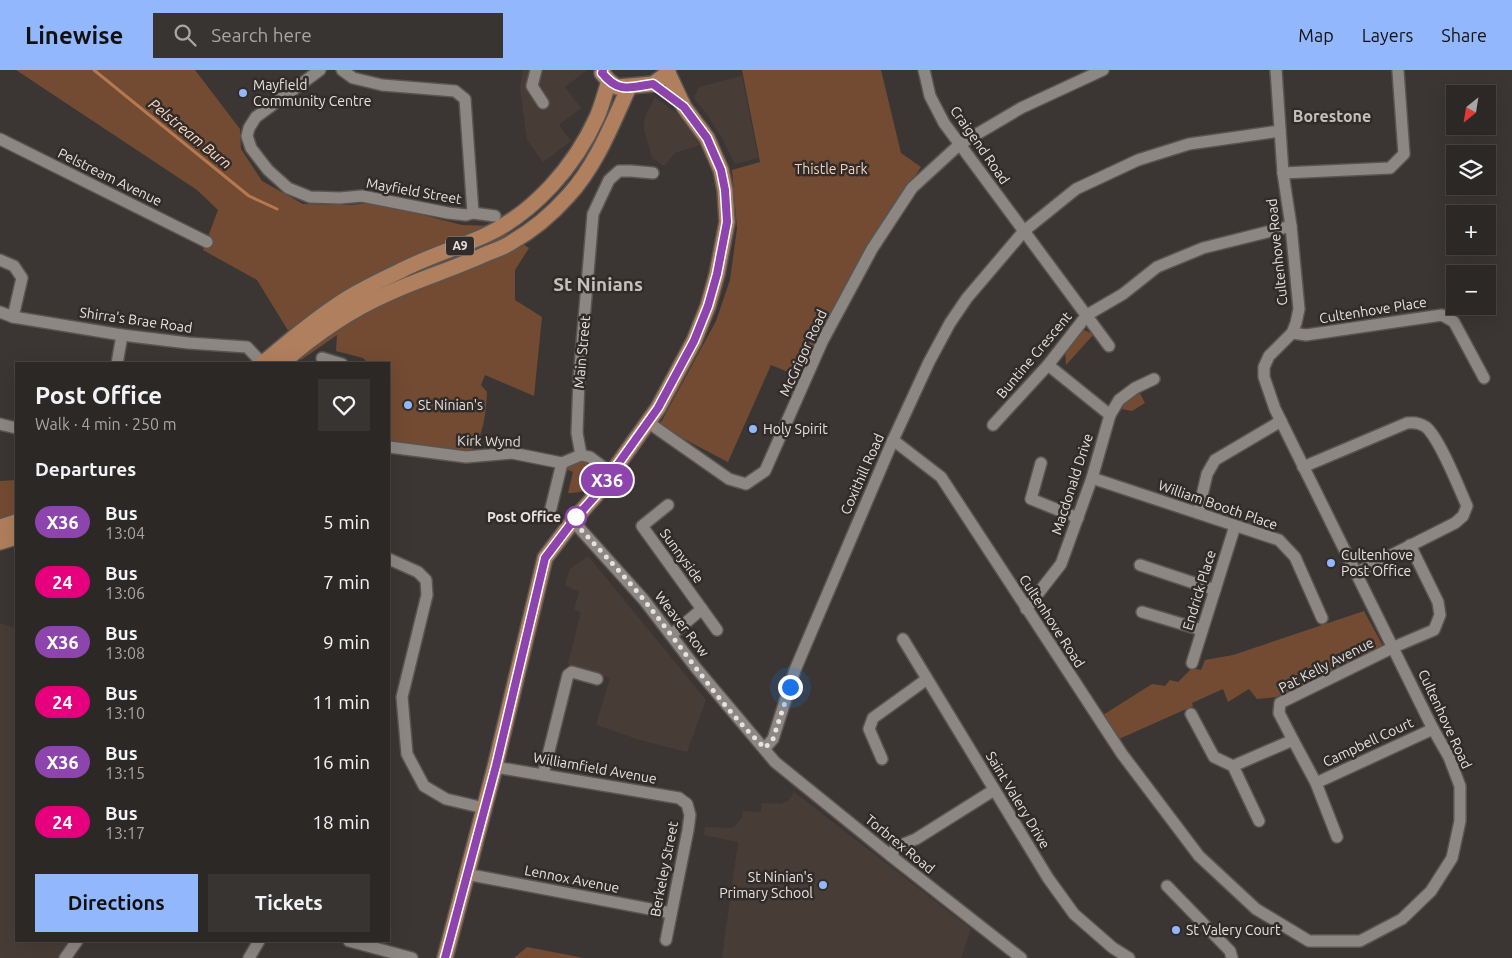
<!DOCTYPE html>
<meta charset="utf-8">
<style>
:root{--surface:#2c2826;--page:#383432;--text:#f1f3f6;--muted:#a6a6a7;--line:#484443;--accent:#93b7fd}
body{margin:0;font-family:Ubuntu,sans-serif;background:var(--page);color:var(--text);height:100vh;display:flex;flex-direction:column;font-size:19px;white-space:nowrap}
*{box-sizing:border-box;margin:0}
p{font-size:16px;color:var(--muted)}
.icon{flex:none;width:28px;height:28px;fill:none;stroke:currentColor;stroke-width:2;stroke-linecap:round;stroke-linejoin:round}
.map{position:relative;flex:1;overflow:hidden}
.panel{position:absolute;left:15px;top:292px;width:375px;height:580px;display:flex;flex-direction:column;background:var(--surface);border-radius:0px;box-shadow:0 5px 20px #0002,0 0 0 1px var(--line)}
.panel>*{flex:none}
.badge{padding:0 10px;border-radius:16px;font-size:18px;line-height:32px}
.needle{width:32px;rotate:210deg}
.tools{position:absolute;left:1446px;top:15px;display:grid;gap:10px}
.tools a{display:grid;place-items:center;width:50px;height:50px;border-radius:0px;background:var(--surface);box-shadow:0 5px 20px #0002,0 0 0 1px var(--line);font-size:25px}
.you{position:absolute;width:25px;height:25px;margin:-12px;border:4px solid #fff;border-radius:50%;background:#1a73e8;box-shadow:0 0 0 8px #1a73e833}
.map>.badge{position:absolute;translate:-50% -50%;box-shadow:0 0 0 2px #fff}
h2{padding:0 20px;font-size:19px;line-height:45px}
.round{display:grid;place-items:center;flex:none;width:52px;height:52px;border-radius:0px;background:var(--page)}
.headline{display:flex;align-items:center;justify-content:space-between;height:85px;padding:0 20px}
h1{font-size:24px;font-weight:700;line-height:38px}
.action{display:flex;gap:10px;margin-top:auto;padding:10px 20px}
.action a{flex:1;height:58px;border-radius:0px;background:var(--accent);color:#111;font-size:20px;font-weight:700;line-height:58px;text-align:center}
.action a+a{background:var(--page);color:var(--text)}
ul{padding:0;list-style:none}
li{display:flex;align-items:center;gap:15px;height:60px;padding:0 20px}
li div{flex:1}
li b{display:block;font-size:19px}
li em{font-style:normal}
li .badge{min-width:55px;font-weight:700;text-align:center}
header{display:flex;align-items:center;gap:30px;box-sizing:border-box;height:70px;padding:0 25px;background:var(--accent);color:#111}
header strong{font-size:24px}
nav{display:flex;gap:28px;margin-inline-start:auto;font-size:18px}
.search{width:350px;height:45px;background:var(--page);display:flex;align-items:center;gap:12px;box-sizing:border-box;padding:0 18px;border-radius:0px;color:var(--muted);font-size:19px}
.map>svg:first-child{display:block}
</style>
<header>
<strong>Linewise</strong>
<div class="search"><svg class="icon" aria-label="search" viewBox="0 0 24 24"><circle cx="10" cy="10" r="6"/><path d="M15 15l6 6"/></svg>Search here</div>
<nav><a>Map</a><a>Layers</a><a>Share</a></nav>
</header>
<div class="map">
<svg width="1512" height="888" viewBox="0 0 1512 888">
<rect width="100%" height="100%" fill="#3b3633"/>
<g fill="#483d36">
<path d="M523,0h64l-22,17 16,21 -22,17 12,16 -28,21 -16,-22 -7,-53z"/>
<path d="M742,6l16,82 -23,6 -12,-24 -15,-24 -14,-18 5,-11z"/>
<path d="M655,27l22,17 17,20 6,11 -25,8 -11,13 -12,-8 -8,-29 1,-12z"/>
<path d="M588,486l118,144 -19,52 -47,-12 -44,-15 14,-47 -42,-14 13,-52 -7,-2 5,-18 -14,-7 5,-16z"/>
<path d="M0,553l16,5v313h53l-12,17h-57z"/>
<path d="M794,722l177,137 -10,29h-239l16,-116 -34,-7 1,-8 28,1 9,-10 1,-7 18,1 1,-9 19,1 8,-4z"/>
</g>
<g fill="#734b32">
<path d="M16,0h179l45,59 1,20 21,32 41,23 49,1 21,-3 89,23 32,1 35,22 -14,22v30l27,17 -8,79 -49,-21 -4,10 6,7c-1,20 -3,45 -17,60l-7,1 -74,-13v-76h-20l-6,-6 -27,-7 1,-16 -36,25 -12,-28 -32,-52 -54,-30 15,-40 -21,-20z"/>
<path d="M742,0h139l20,83 20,14 -56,82 -65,128 -29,-12 -43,97 -69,-36 57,-105 14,-41 7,-52 -5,-58 28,-8z"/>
<path d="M1081,259l13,5 -28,31 -1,-16z"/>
<path d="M1139,321l6,12 -13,8 -10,-2c2,-9 10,-13 17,-18z"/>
<path d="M585,389l13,11c3,18 -15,23 -30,23l5,-21 -7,-3 3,-4z"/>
<path d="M16,410v35l-16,4v-38z"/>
<path d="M1364,541l19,35 -107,51 -19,2 -8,-10 -21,13 -5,-13 -31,14 1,3 -74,33 -16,-24 49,-31 13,2 5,-6 8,2 14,-14 9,2 4,-10 28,-5z"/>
<path d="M527,877l57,11h-70z"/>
</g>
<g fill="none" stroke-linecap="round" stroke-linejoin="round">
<path stroke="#b57850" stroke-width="3" d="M94,0l155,126 28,13"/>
<defs>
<g id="minor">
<path d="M320,0l-64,47 -7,11 -2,8 4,12 17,22 20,18 22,9 30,1 22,-2 86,17 18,2 7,-2 22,3"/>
<path d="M342,0l11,8 29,7 73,6 10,8 8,114"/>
<path d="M536,0l-4,16 11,17"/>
<path d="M924,0l6,26 14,27 165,223"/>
<path d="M0,69l207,103"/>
<path d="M1283,103l107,-5 14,-14 -6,-83"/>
<path d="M0,190l14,6 8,12 -9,39"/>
<path d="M0,242l13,5 109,18 66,8 59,4 16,17"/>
<path d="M1292,263l14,2 136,-20 12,7 30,56"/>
<path d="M322,288l20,6"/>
<path d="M117,294l5,-29"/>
<path d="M1048,295l62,50"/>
<path d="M649,353l80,56 17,5 19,-13 57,-129 50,-93 40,-61 48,-44 61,-36 82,-38"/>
<path d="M0,354l16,4"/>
<path d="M993,355l55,-60 39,-50 36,-21 34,-27 46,-19 88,-22"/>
<path d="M893,370l48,37 181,277 77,102 57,53 53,32h51l42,-22 29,-28 21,-33 8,-37v-35l-11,-29 -16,-28 -158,-320 -11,-32v-10l5,-11 23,-23 4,-10 3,-14 -8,-83 -8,-53 -7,-103"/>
<path d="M389,377l77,10 46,-4 50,10 19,-8 9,2 21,16"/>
<path d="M581,385l-4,-22 2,-54 14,-165 16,-34 10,-9h12l22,2"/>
<path d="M1041,393l-10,36 47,19"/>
<path d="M1303,397l104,-44c7,-1 13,0 19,4 14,12 33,61 41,79l-4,10 -8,7 -99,50"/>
<path d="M1092,408l187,62 16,17 27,61"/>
<path d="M668,435l-26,21 75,104"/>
<path d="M550,442l12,-49"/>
<path d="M1198,443l9,-39 8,-14 66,-39"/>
<path d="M573,451l71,79 52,68 79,94 116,94 130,102"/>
<path d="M389,489l29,13 8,8 1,15 -25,102 5,57 17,32 22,13 38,9"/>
<path d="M1140,495l75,25"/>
<path d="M1026,539l35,-45 31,-86 18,-63 9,-15 16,-12 19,-9"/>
<path d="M1142,542l60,18"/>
<path d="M671,565l31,-26"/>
<path d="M903,569l145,239 26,36 39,34 16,10"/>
<path d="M1192,593l43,-137"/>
<path d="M1191,644l23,43 19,9 26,55"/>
<path d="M1293,670l-14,-27 1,-10 114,-56 40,-17 6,-15 -2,-13 -28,-57"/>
<path d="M765,678l8,-9 22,-69 98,-230 36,-78 21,-39 17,-25 57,-67 52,-42 62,-29 51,-16 91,-13"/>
<path d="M882,689l-13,-30 4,-11 54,-39"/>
<path d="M1233,696l60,-26 23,43 21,54"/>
<path d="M495,697l184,31 8,6 3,11 -2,15 -22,110"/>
<path d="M543,705l25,-100 4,-3 25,7"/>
<path d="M1316,713l117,-54"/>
<path d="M891,786l5,-9 20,-8 78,-49"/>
<path d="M466,804l205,39"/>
<path d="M1167,816l63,65 2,7"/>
<path d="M349,871l63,17"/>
<path d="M65,888l12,-17"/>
<path d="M249,888l10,-17"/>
</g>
<g id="major">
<path d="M603,0l-1,3 7,8 8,6 36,-3 15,-11v-3"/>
<path d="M262,294c26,-22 52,-44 81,-63 17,-11 38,-21 57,-30 27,-14 57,-23 84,-35 50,-23 91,-70 113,-119 5,-11 8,-24 12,-36"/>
<path d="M281,294c33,-29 69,-54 108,-71 33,-15 67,-25 99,-40 8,-3 17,-6 24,-11 21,-12 40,-28 56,-46 28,-30 44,-72 61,-109"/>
<path d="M0,457l16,-5"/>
<path d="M0,472l16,-5"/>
<path d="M445,888l50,-191 50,-209 28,-37 23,-26 62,-87 36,-67 14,-35 9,-32 10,-52 -2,-32 -4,-20 -14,-32 -23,-31 -16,-34"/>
</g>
</defs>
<use href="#minor" stroke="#595452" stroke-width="14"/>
<use href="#major" stroke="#595452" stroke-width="18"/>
<use href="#minor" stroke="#8d8783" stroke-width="11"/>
<use href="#major" stroke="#b07f5d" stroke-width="15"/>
</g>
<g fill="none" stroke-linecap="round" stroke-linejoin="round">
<defs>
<path id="line" d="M445,888l51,-192 49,-208 28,-37 23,-26 62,-87 36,-67 14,-35 9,-32 10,-52 -2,-32 -4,-20 -14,-32 -23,-31 -31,-23c-23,3 -34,10 -51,-11l1,-3"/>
</defs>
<use href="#line" stroke="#fff" stroke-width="11"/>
<use href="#line" stroke="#8e44ad" stroke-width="8"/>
<path stroke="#e5e2e0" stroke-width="5" stroke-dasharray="0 9" d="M576,447l-3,4c24,26 49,52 71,79 39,48 76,106 121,148l8,-9 17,-52"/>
</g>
<g fill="#93b7fd" stroke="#312c29" stroke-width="2">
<circle cx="243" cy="23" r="5"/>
<circle cx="408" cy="335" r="5"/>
<circle cx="753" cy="359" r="5"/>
<circle cx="1331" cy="493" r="5"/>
<circle cx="823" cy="815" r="5"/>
<circle cx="1176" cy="860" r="5"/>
</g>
<circle fill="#fff" stroke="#8e44ad" stroke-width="2.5" cx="576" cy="447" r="10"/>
<g text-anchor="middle" stroke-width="5" stroke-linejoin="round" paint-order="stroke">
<rect fill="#312c29" stroke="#afaba9" stroke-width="1" x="446" y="166.5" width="28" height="19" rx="4"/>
<g font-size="12" font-weight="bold" fill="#e5e2e0">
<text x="460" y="180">A9</text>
</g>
<g font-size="14" fill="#e5e2e0" stroke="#312c29" text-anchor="start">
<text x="253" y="20">Mayfield<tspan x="253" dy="16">Community Centre</tspan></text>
<text x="418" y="340">St Ninian's</text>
<text x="763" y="364">Holy Spirit</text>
<text x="1341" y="490">Cultenhove<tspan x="1341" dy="16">Post Office</tspan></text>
<text x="813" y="812" text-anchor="end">St Ninian's<tspan x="813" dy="16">Primary School</tspan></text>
<text x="1186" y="865">St Valery Court</text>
</g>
<g font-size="14" fill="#e5e2e0" stroke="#312c29">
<text transform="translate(980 75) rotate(55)" y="5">Craigend Road</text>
<text transform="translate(110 107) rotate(26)" y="5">Pelstream Avenue</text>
<text transform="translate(414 121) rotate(10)" y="5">Mayfield Street</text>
<text transform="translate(1277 182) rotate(-96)" y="5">Cultenhove Road</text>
<text transform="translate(1373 240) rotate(-9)" y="5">Cultenhove Place</text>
<text transform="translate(136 250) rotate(8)" y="5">Shirra's Brae Road</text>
<text transform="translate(582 282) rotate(-85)" y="5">Main Street</text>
<text transform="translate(803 283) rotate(-65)" y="5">McGrigor Road</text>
<text transform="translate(1034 285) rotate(-50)" y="5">Buntine Crescent</text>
<text transform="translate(489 371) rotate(1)" y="5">Kirk Wynd</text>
<text transform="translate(862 404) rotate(-66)" y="5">Coxithill Road</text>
<text transform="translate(1072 414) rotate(-72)" y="5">Macdonald Drive</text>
<text transform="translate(1218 435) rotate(19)" y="5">William Booth Place</text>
<text transform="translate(682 486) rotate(54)" y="5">Sunnyside</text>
<text transform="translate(1199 520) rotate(-73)" y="5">Endrick Place</text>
<text transform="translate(1052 551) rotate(57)" y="5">Cultenhove Road</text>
<text transform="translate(682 554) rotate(52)" y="5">Weaver Row</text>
<text transform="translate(1326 595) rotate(-27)" y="5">Pat Kelly Avenue</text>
<text transform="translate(1445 649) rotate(65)" y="5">Cultenhove Road</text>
<text transform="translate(1368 672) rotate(-25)" y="5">Campbell Court</text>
<text transform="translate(595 698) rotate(10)" y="5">Williamfield Avenue</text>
<text transform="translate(1018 730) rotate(59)" y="5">Saint Valery Drive</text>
<text transform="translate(900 774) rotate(39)" y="5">Torbrex Road</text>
<text transform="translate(664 799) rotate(-79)" y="5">Berkeley Street</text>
<text transform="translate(572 809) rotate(11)" y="5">Lennox Avenue</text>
</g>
<g font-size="14" fill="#f7d3bd" stroke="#312c29">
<text x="831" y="104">Thistle Park</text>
</g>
<g font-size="14" font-weight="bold" fill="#e5e2e0" stroke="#312c29" text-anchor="end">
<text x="561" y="452">Post Office</text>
</g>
<g font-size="15" font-style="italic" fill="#fdd9c3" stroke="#312c29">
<text transform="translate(190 64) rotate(39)" y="5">Pelstream Burn</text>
</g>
<g font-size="16" font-weight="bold" fill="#c6c0bc" stroke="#312c29">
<text x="1332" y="52">Borestone</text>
</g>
<g font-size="19" font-weight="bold" fill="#c6c0bc" stroke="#312c29">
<text x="598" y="221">St Ninians</text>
</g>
</g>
</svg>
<div class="tools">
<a><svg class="needle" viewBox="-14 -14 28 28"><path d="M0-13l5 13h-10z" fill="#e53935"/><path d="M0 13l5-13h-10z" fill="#a6a6a7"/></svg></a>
<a><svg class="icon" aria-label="layers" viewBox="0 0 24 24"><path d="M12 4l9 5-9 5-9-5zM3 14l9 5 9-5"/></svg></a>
<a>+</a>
<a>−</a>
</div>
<div class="you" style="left:790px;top:617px"></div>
<b class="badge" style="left:607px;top:410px;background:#8e44ad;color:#fff">X36</b>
<section class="panel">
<div class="headline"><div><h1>Post Office</h1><p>Walk · 4 min · 250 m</p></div><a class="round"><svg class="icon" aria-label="heart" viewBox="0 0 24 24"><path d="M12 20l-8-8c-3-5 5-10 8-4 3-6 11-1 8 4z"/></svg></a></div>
<h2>Departures</h2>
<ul>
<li><span class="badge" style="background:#8e44ad;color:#fff">X36</span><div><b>Bus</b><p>13:04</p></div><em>5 min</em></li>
<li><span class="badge" style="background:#e6007e;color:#fff">24</span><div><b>Bus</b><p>13:06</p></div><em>7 min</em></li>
<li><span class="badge" style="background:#8e44ad;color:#fff">X36</span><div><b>Bus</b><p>13:08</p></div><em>9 min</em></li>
<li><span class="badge" style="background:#e6007e;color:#fff">24</span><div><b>Bus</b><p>13:10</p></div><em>11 min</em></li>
<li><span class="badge" style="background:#8e44ad;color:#fff">X36</span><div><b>Bus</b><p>13:15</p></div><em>16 min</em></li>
<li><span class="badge" style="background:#e6007e;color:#fff">24</span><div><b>Bus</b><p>13:17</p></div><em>18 min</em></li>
</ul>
<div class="action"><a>Directions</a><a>Tickets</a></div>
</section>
</div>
